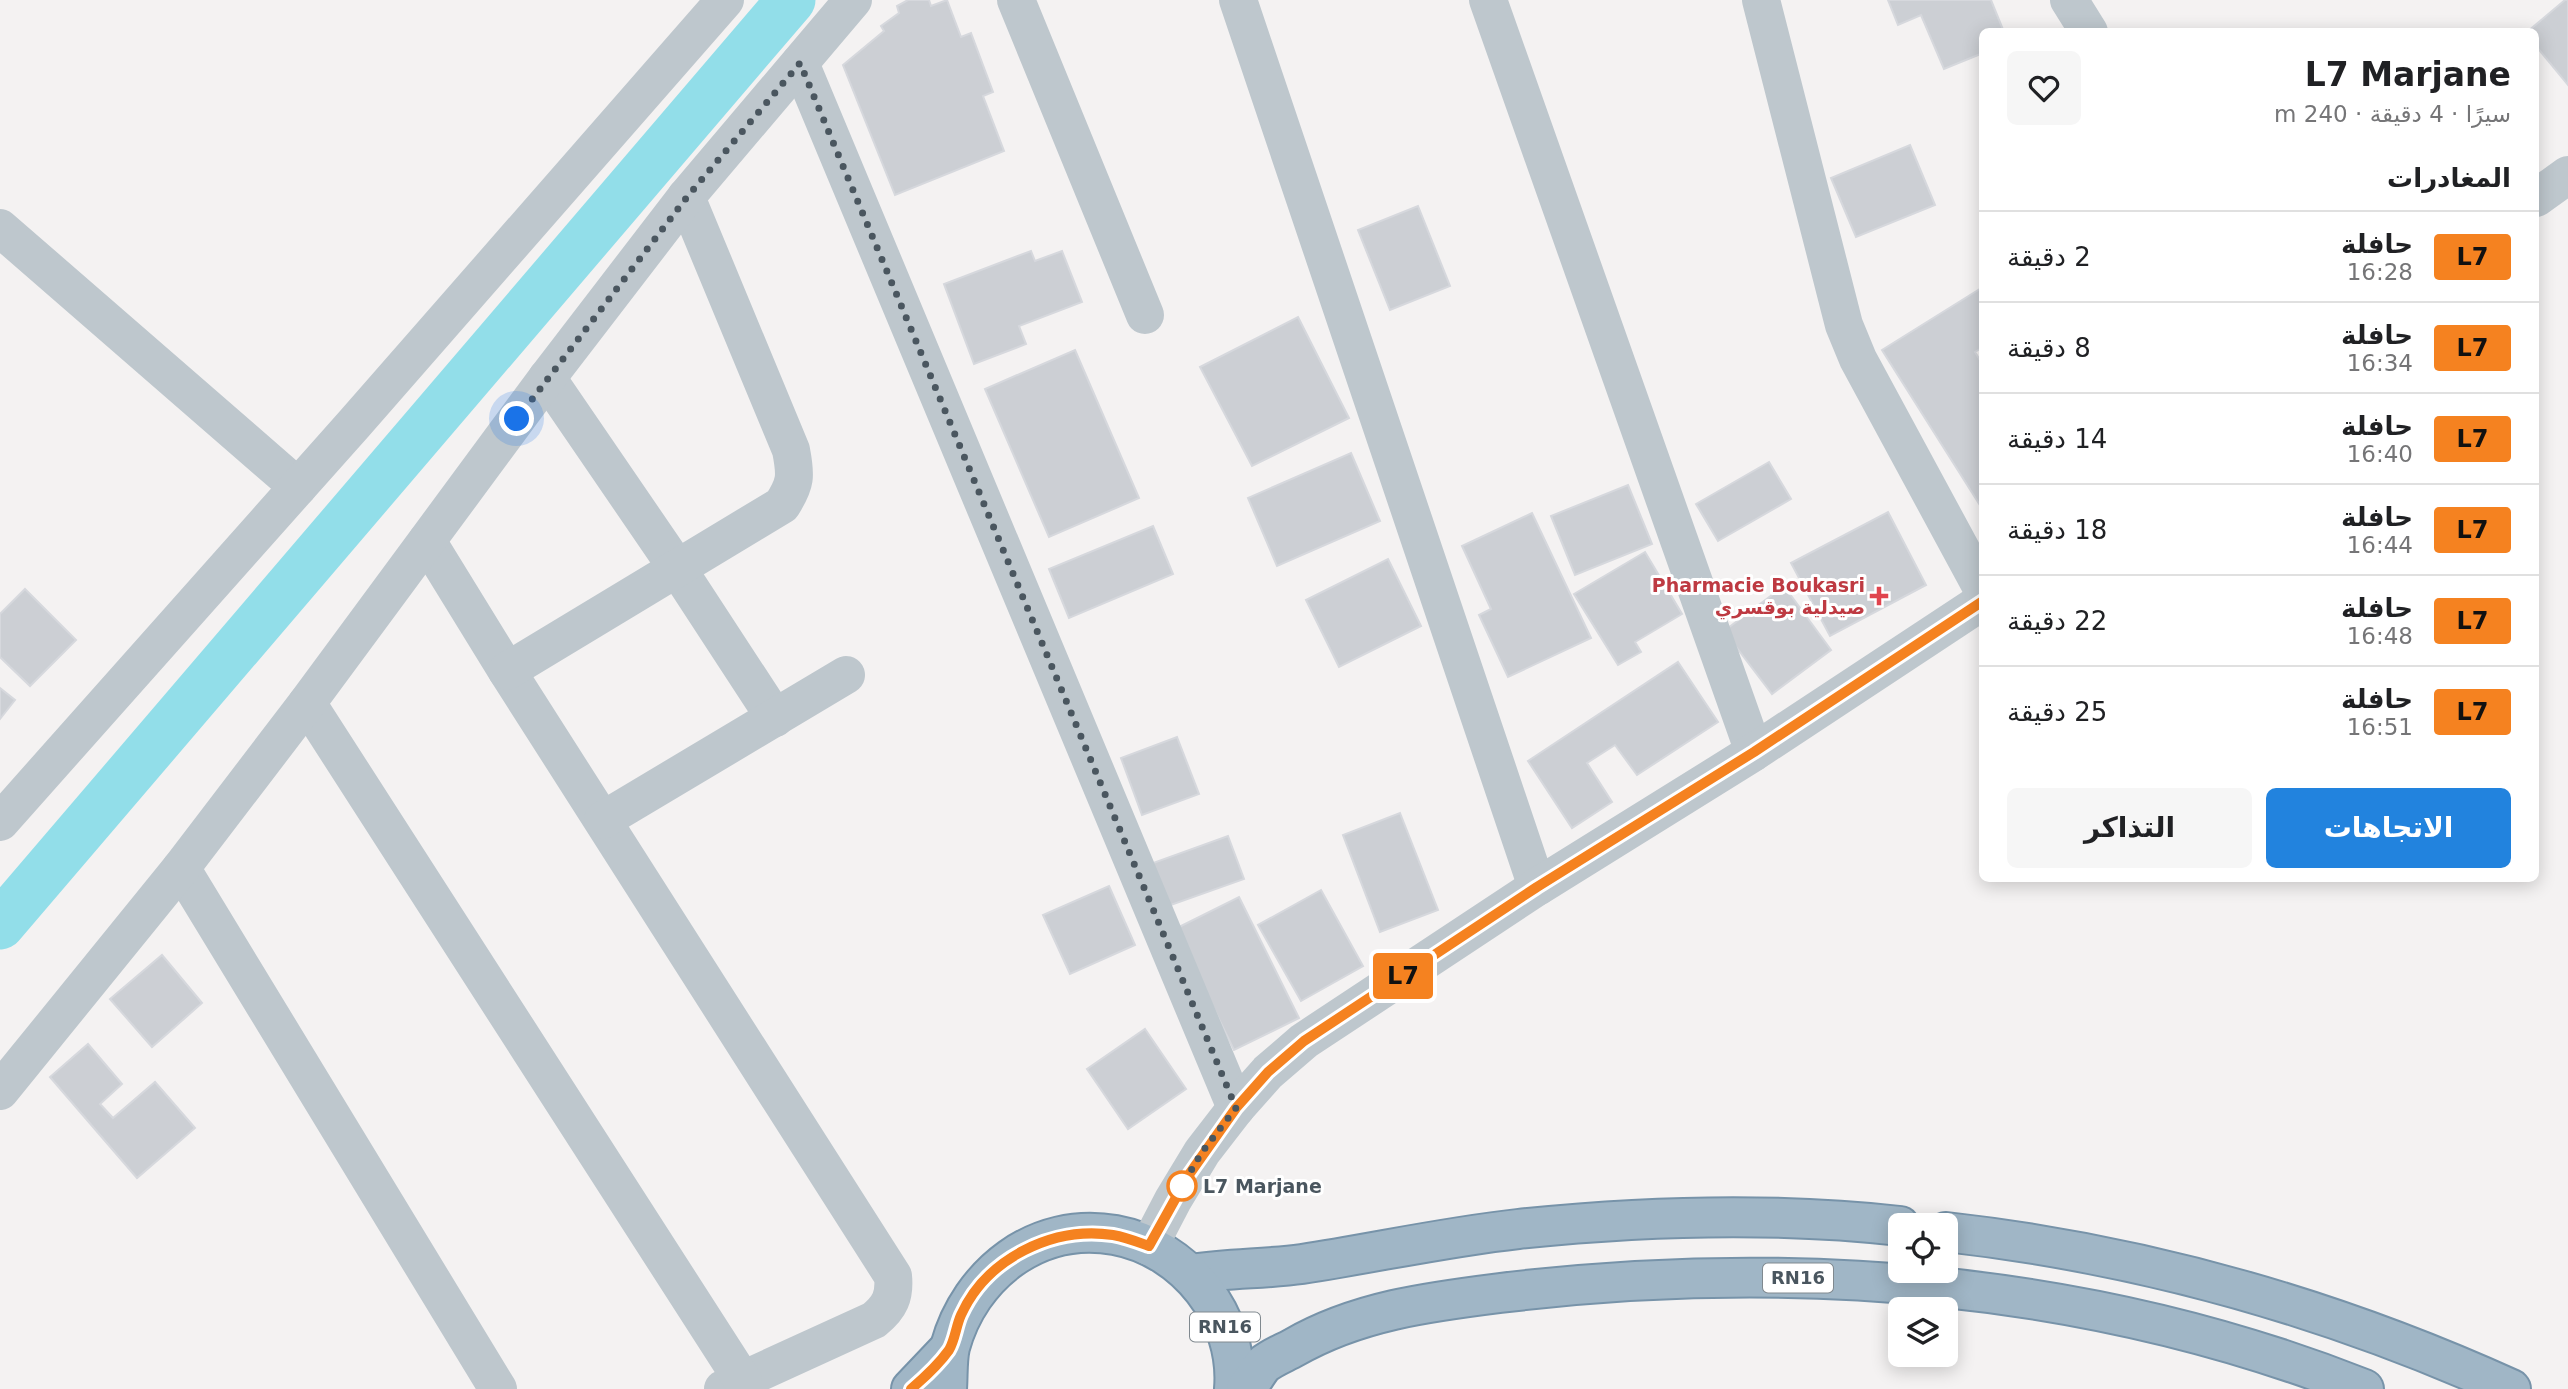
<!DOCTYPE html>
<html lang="ar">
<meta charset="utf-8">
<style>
:root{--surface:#fff;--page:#f6f6f6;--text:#202124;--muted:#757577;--line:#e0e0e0;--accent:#2283de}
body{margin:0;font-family:"DejaVu Sans",Vazirmatn,sans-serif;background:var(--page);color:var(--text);direction:rtl;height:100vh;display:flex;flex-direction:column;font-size:26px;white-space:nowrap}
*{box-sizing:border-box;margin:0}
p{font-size:23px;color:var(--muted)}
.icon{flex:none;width:38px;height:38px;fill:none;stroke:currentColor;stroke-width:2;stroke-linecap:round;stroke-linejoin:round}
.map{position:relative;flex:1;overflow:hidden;direction:ltr}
.panel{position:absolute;left:1979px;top:28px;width:560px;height:854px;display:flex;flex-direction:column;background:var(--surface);border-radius:10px;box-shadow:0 4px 18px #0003;direction:rtl}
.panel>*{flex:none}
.badge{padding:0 14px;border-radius:5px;font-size:24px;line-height:46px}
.tools{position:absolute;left:1888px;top:1213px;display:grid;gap:14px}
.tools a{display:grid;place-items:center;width:70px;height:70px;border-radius:10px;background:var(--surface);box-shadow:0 4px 18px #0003;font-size:35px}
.you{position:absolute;width:35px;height:35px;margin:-18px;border:5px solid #fff;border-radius:50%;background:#1a73e8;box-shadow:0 0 0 10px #1a73e833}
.map>.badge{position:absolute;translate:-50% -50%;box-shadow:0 0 0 4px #fff}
h2{padding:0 28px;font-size:26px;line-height:63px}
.round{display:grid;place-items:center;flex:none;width:74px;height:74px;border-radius:10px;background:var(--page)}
.head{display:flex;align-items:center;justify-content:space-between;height:119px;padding:0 28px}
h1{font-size:33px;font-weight:600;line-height:52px}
.cta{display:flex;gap:14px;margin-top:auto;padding:14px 28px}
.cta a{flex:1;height:80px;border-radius:10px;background:var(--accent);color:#fff;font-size:28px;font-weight:600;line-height:80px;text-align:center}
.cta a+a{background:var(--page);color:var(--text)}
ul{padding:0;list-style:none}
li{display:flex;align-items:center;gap:21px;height:91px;padding:0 28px;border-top:2px solid var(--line)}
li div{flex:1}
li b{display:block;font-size:26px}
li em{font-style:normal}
li .badge{min-width:77px;font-weight:700;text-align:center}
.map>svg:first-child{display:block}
</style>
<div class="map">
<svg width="2568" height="1389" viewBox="0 0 2568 1389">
<rect width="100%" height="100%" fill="#f4f2f2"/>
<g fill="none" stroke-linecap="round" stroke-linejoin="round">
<path stroke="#92dee9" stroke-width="49" d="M0,925l791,-925"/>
</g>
<g fill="#cccfd4" stroke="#d6d8dd" stroke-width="2">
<path d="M908,0h21l2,6 16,-6 14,37 10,-4 22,59 -10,4 21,55 -109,44 -52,-130 41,-34 -3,-5 18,-13 -2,-7z"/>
<path d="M1888,0h103l13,32h-21v21l-39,16 -23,-54 -23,10z"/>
<path d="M2565,0h3v85l-32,-39v-14h-9z"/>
<path d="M1910,145l25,60 -79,32 -25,-59z"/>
<path d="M1418,206l32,80 -60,24 -32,-80z"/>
<path d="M1031,251l4,10 27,-10 20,51 -63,24 7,18 -52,20 -30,-80z"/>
<path d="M1983,287v60l-8,5 8,13v145l-101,-160z"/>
<path d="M1298,317l51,101 -97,48 -52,-99z"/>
<path d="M1075,350l64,148 -90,39 -64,-148z"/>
<path d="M1351,453l29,68 -103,45 -29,-68z"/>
<path d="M1769,462l22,37 -73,42 -22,-37z"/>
<path d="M1628,485l24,59 -77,31 -24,-59z"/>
<path d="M1888,512l38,73 -96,51 -39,-73z"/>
<path d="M1532,513l59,125 -83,39 -29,-62 12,-6 -29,-63z"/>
<path d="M1153,526l20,48 -104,44 -20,-49z"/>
<path d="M1645,552l37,62 -47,28 6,10 -23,13 -44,-71z"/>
<path d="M1388,559l33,67 -82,41 -33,-67z"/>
<path d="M1784,586l47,64 -59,44 -48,-63z"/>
<path d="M25,589l51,51 -46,46 -30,-29v-43z"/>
<path d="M1678,662l40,60 -81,53 -22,-30 -28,18 25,39 -40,26 -44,-67z"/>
<path d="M0,688l15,12 -15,19z"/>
<path d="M1177,737l22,57 -57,21 -21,-57z"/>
<path d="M1400,813l38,97 -58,22 -37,-97z"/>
<path d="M1228,836l16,43 -76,27 -15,-43z"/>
<path d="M1109,886l26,59 -65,29 -27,-59z"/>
<path d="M1321,890l42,76 -62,35 -43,-76z"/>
<path d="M1239,897l60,121 -65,32 -59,-121z"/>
<path d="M162,955l40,48 -50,44 -42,-48z"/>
<path d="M1145,1029l41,60 -58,40 -41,-60z"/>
<path d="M88,1044l34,40 -22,20 13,14 42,-36 40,46 -58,50 -87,-101z"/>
</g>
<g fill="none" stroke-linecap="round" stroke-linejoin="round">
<defs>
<g id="trunk">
<path d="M1946,1232c196,22 386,76 565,157"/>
<path d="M1191,1274c37,-6 74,-5 111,-10 72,-11 143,-27 216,-35 125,-13 257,-17 382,-3"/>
<path d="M911,1389l38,-40"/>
<path d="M947,1389c1,-14 0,-29 3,-42 20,-73 87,-126 165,-112 71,13 125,82 119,154"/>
<path d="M1246,1389c6,-7 11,-17 17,-24 8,-7 21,-12 30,-17 64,-37 135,-46 207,-55 290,-35 589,-13 864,96"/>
</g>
</defs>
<use href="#trunk" stroke="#7793a9" stroke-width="42"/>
<g stroke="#bec7cd" stroke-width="38">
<path d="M1016,0l129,315"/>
<path d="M1238,0l299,887"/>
<path d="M1488,0l266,752"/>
<path d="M1761,0l83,325 14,34 125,231"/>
<path d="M2069,0l20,32"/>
<path d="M800,63l436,1045"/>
<path d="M2536,198l32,-23"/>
<path d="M0,228l298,259"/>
<path d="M547,378l130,190 98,150"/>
<path d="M427,541l80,130 386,605c2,20 -3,31 -19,44l-151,69"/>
<path d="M507,671l275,-166c14,-22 14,-29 9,-55l-105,-253"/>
<path d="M307,703l436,678"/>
<path d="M603,820l243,-145"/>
<path d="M0,822l354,-398 371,-424"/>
<path d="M181,868l317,521"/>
<path d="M0,1091l181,-223 126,-165 240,-325 139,-181 167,-197"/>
<path d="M1149,1246l24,-46 29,-48 34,-44 32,-36 36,-31 233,-154 217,-135 229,-151"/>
</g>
<use href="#trunk" stroke="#a0b6c6" stroke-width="38"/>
</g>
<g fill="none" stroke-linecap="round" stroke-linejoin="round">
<defs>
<path id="line" d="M911,1389c13,-11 28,-25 38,-39 6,-10 7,-24 12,-35 26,-57 92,-89 152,-80 12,2 25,7 36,11l39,-70 48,-68 32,-36 36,-31 233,-154 217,-135 229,-151"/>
</defs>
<use href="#line" stroke="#fff" stroke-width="16"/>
<use href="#line" stroke="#f58220" stroke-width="10"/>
<path stroke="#4a565f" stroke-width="7" stroke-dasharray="0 12.6" d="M517,419l170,-222 113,-134 436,1045 -34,44 -20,34"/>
</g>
<path fill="#e0444e" stroke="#fff" stroke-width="2.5" d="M1875.5 585.5h7v7h7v7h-7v7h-7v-7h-7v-7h7z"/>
<circle fill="#fff" stroke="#f58220" stroke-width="3.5" cx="1182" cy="1186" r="14"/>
<g text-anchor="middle" stroke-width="6" stroke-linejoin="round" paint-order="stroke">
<g fill="#fff" stroke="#80898f" stroke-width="2">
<rect x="1763" y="1263.5" width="70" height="29" rx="5"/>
<rect x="1190" y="1312.5" width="70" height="29" rx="5"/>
</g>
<g font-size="18" font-weight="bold" fill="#4a565f">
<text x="1798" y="1284">RN16</text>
<text x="1225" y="1333">RN16</text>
</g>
<g font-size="19" font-weight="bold" fill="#be3a42" stroke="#fff" text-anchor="end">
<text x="1865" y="592">Pharmacie Boukasri<tspan x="1865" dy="22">صيدلية بوقسري</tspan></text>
</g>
<g font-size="19" font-weight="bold" fill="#4a565f" stroke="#fff" text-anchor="start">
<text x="1203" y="1193">L7 Marjane</text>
</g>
</g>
</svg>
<div class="tools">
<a><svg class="icon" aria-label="locate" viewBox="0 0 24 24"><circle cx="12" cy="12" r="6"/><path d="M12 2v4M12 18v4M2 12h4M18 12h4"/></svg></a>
<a><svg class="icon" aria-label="layers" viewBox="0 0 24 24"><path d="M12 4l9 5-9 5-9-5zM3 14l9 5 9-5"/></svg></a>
</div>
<div class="you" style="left:517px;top:419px"></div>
<b class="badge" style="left:1403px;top:976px;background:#f58220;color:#111">L7</b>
<section class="panel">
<div class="head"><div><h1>L7 Marjane</h1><p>سيرًا · 4 دقيقة · 240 m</p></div><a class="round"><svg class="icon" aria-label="heart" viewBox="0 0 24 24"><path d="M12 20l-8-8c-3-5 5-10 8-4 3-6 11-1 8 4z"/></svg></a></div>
<h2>المغادرات</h2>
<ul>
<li><span class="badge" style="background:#f58220;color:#111">L7</span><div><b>حافلة</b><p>16:28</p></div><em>2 دقيقة</em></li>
<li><span class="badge" style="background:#f58220;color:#111">L7</span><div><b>حافلة</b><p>16:34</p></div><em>8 دقيقة</em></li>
<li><span class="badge" style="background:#f58220;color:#111">L7</span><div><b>حافلة</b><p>16:40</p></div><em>14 دقيقة</em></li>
<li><span class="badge" style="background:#f58220;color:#111">L7</span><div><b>حافلة</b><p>16:44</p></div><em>18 دقيقة</em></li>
<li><span class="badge" style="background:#f58220;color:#111">L7</span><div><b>حافلة</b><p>16:48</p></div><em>22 دقيقة</em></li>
<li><span class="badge" style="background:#f58220;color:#111">L7</span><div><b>حافلة</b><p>16:51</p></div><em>25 دقيقة</em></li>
</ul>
<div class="cta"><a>الاتجاهات</a><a>التذاكر</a></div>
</section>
</div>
